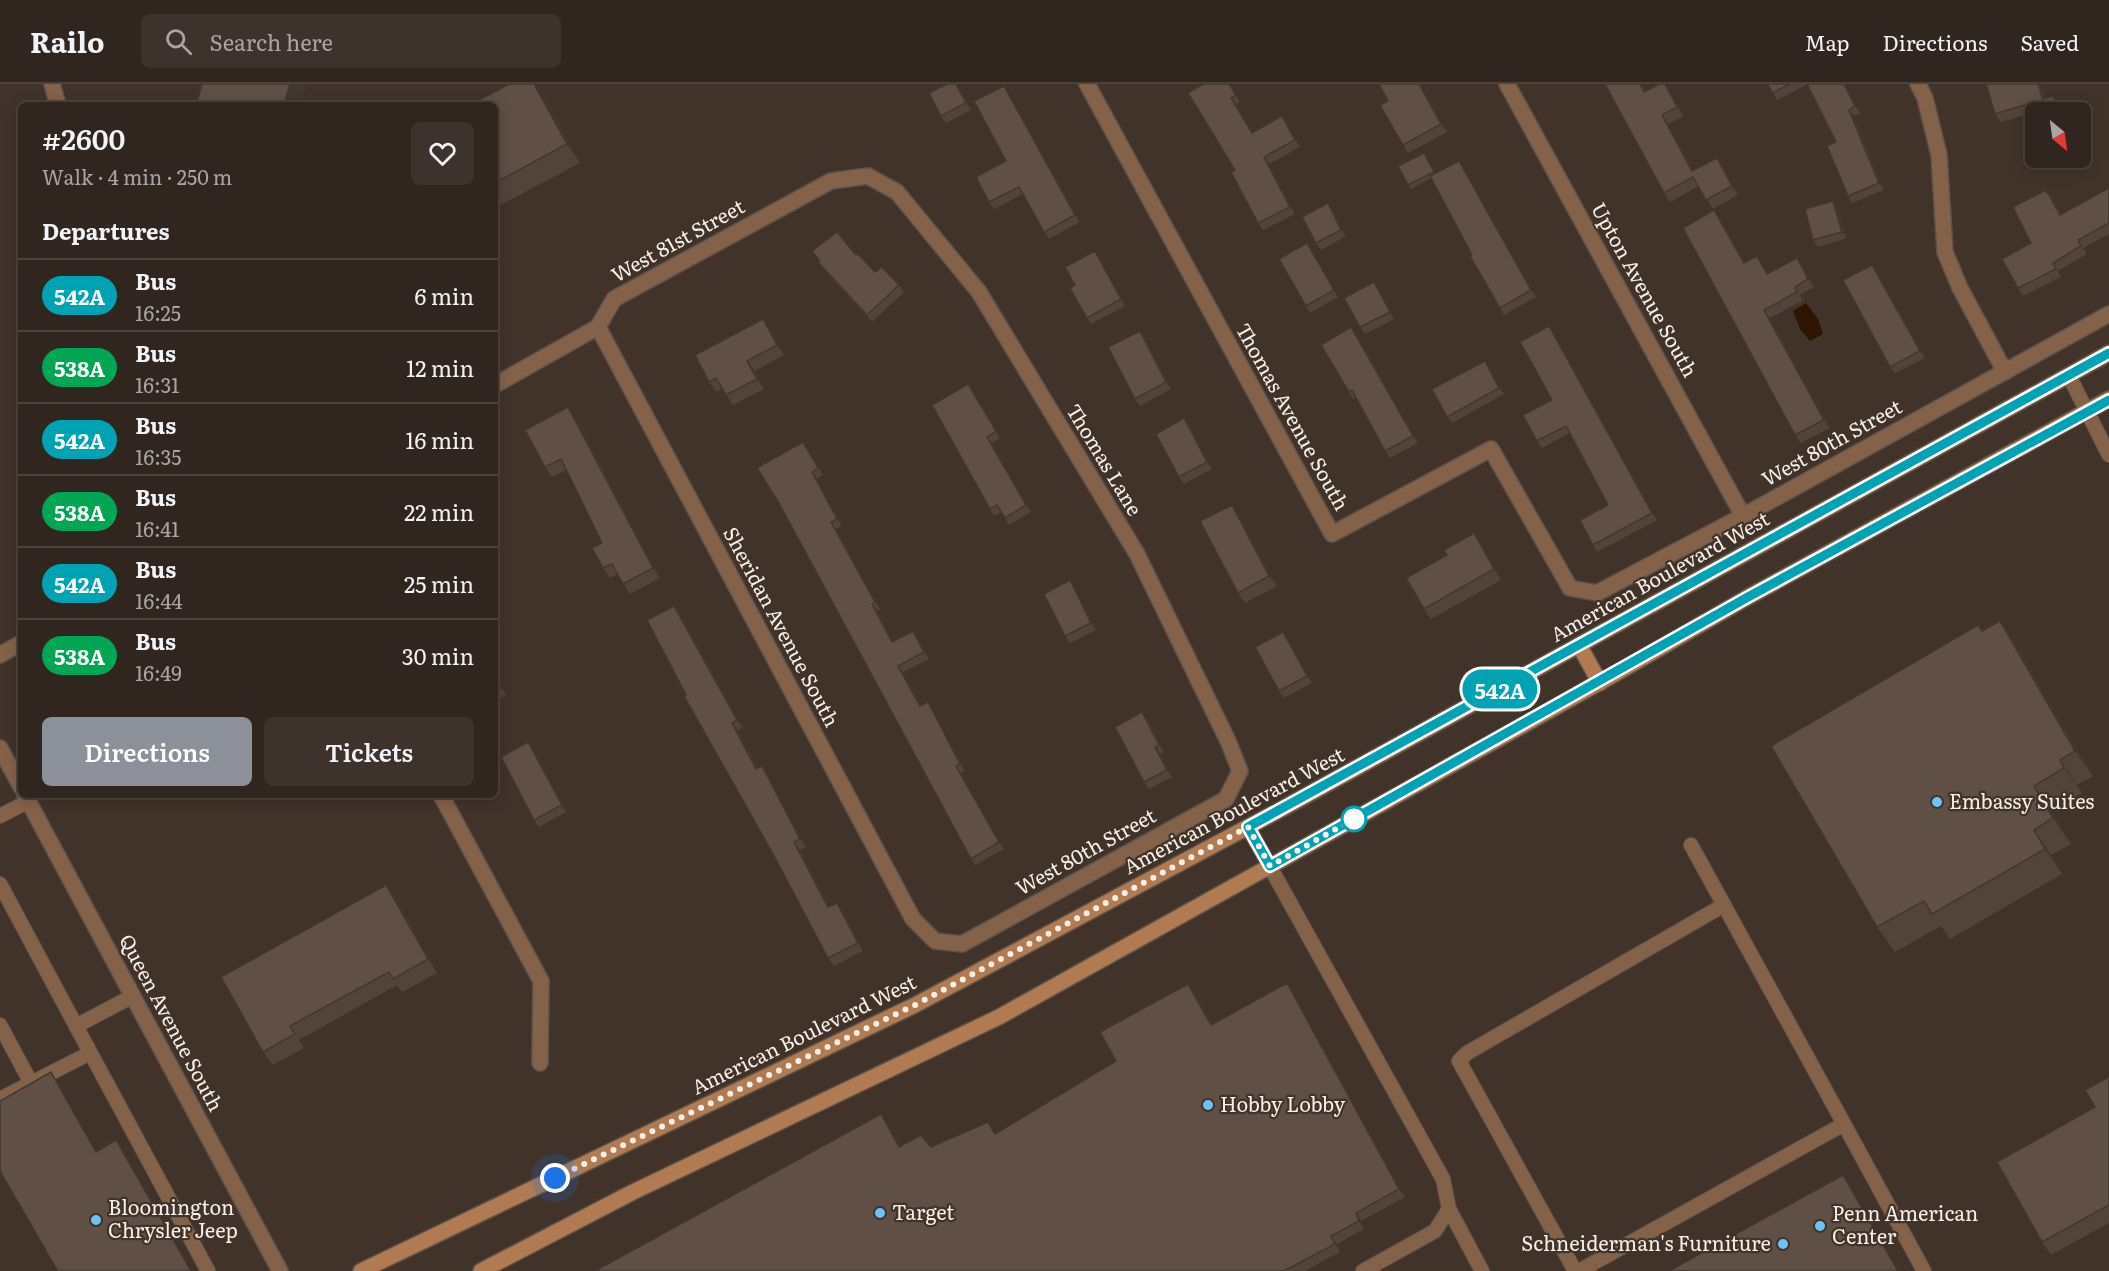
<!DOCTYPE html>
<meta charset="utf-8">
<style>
:root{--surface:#31261f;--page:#3d322c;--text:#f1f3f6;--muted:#a8a5a4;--line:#4c433d;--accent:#8c9099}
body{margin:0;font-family:Literata,serif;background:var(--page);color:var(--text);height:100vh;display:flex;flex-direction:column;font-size:22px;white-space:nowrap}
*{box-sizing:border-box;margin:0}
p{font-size:20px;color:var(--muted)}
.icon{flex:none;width:33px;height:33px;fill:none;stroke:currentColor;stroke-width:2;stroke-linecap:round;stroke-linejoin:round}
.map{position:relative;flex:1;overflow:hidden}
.sheet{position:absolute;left:18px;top:18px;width:480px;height:696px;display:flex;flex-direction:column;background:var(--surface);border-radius:9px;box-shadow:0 3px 15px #0003,0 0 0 2px var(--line)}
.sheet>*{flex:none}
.badge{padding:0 12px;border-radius:20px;font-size:21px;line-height:39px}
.needle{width:39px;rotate:151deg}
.buttons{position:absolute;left:2025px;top:18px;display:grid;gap:12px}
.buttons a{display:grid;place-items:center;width:66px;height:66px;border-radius:9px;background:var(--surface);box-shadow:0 3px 15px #0003,0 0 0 2px var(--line);font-size:30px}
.you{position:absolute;width:30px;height:30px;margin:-15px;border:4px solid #fff;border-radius:50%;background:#1a73e8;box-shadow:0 0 0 9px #1a73e833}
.map>.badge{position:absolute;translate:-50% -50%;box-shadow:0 0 0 3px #fff}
h2{padding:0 24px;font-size:22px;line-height:54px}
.round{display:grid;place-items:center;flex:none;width:63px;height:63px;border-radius:9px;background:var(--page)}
.head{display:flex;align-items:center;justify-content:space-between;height:102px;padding:0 24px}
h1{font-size:28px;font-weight:600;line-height:45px}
.action{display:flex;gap:12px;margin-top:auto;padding:12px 24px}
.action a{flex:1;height:69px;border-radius:9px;background:var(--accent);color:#fff;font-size:24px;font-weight:600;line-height:69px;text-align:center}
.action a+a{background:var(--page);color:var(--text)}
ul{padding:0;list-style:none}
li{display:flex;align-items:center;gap:18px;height:72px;padding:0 24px;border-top:2px solid var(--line)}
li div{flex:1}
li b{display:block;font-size:22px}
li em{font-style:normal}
li .badge{min-width:66px;font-weight:700;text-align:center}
header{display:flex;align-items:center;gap:36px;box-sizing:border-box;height:84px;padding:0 30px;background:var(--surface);border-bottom:2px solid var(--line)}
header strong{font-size:28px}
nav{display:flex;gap:33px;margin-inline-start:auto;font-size:21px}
.search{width:420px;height:54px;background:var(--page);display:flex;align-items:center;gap:15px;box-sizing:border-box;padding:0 21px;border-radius:9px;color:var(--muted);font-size:22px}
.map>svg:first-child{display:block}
</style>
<header>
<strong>Railo</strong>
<div class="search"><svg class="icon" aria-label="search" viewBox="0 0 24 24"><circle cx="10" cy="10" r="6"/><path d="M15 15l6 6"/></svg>Search here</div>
<nav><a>Map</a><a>Directions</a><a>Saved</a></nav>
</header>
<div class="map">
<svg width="2109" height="1187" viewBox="0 0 2109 1187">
<rect width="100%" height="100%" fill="#413329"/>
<path fill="#2e1502" d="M1806,219l12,16 5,15 -13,7 -10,-12 -7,-18z"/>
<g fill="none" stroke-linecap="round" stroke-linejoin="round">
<defs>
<g id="lane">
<path d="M2069,292l40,79"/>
<path d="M0,732l29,-15"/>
<path d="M1248,743l195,352 6,30 -14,22 -72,40"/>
<path d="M0,800l76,142 57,-30"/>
<path d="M0,941l31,58"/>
<path d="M76,942l132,245"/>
<path d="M0,1015l90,-46"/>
<path d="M1844,1040l80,147"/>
<path d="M1449,1125l33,62"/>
<path d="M1575,1187l-116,-210 8,-8 257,-148"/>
<path d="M1579,1187l265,-147 -153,-279"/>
</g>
<g id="street">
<path d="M52,0l6,21"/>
<path d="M1087,0l245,450 159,-85 79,139 27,5 146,-77 366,-202"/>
<path d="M1507,0l236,432"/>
<path d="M1918,0l7,14 14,57 6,97 15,36 45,84"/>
<path d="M495,301l103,-58 16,-28 217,-118 37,-5 29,16 82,100 158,262 91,187 12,30 -14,28 -264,145 -27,-3 -22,-22 -315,-592"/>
<path d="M0,571l21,-12"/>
<path d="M0,664l21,39"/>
<path d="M25,711l255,476"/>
<path d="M441,711l100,186 -1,82"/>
</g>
<g id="secondary">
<path d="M1579,561l21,38"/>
<path d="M361,1187l554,-266 374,-200 820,-452"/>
<path d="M481,1187l152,-79 366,-175 616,-343 133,-77 361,-198"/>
</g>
</defs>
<use href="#lane" stroke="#5e5148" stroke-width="16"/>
<use href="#street" stroke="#5e5148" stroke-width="18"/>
<use href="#secondary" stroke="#5e5148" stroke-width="18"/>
<use href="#lane" stroke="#84624a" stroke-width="14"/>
<use href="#street" stroke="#84624a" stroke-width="15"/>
<use href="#secondary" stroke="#b07a52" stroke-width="15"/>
</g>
<g fill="#52443b">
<path d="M509,0h27l6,8 38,71 -85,45v-103z"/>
<path d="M1203,0h27l10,18 -4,3 16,27 30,-16 18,31 -31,17 26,50 -32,16 -5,-7 -23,-53z"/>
<path d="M1379,0h41l27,48 -39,21 -5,-8 -15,-44z"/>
<path d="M1641,0l4,7 20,-7 4,6 15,26 -16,8 25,47 24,-13 6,9 15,28 -25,14 -14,-23 -29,16 -6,-9z"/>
<path d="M1768,0h37l1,1 -29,15z"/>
<path d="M1807,0h38l15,29 -6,3 30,74 -32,13 -4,-7 -12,-54z"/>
<path d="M1986,0h55l5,14 7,-2 6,9 2,7 -28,1 -32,9 -6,-8z"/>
<path d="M1004,2l4,6 72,130 -31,17 -26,-45 -29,15 -5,-7 17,-41z"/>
<path d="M959,3l12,23 -25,13 -5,-7z"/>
<path d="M1424,69l11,21 24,-13 5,7 72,129 -32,18 -4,-7 -69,-130 -20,11 -3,-4z"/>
<path d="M2109,104v46l-26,14 4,6 -29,17 3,6 -38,19 -5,-8 28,-98 6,7 9,17z"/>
<path d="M1833,117l5,7 9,30 -29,9 -5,-7z"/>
<path d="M1328,119l4,7 14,26 -25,14 -5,-7z"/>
<path d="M1719,134l26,45 12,-7 11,18 34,-8 12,21 -14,8 3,5 -33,18 60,110 -29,15 -6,-8z"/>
<path d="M1312,166l26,47 -28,16 -4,-7z"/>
<path d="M812,167l44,4 19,17 24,13 5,7 -32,30 -49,-53 -5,-7 1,-1z"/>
<path d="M1099,174l26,48 -34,18 -4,-6 -12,-33z"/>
<path d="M1872,181l5,7 48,86 -30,15 -5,-6z"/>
<path d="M1374,198l4,7 16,30 -29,15 -5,-7z"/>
<path d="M770,245l14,26 -29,16 9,18 -31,16 -11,-16 -6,3 -7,-10z"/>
<path d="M1140,247l5,7 26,51 -31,17 -5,-7z"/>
<path d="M1554,249l103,187 -60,32 -4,-7 15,-40 -38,-72 -28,15 -5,-7 15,-41z"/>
<path d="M1356,250l62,109 -28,15 -5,-7 -29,-54 -3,2 -4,-7z"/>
<path d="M1485,277l5,7 14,26 -52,29 -5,-6z"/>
<path d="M973,307l27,47 -8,5 39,69 -22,13 -8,-13 -7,4 -4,-7z"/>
<path d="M575,333l85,161 -30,16 -12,-20 -8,4 -7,-10 -1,-25 -36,-73 -14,7 -7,-10z"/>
<path d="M1184,334l5,7 23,44 -28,15 -5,-7z"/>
<path d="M807,365l16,26 -6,4 25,47 -6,3 44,80 -3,2 16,31 25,-4 11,21 -26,13 18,33 11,4 33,62 -5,2 44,76 -29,16 -4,-6 -191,-354z"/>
<path d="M1239,431l38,71 -32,17 -7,-10z"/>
<path d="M1474,449l7,11 20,36 -70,39 -7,-10 23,-54z"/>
<path d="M1070,496l4,7 22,43 -26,13 -5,-7z"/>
<path d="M674,522l6,7 63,115 -5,2 20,38 4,-2 5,8 39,73 -6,3 29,56 8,-3 5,8 21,40 -29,15 -6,-8 -55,-104 -87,-159z"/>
<path d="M1982,547l35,15 76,130 -16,9 5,8 -31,18 20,33 -20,11 11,19 -112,65 -9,-13 -46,26 -18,-25z"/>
<path d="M1288,555l24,44 -28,15 -5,-7z"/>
<path d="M495,591l11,20 -11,6z"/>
<path d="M1147,635l17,33 -4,2 12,23 -23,12 -5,-7z"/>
<path d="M528,658l5,7 33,63 -27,15 -5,-7z"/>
<path d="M386,801l10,13 41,75 -35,19 -5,-7 -98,55 5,8 -31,17 -10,-13z"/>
<path d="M1292,907l113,206 -44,24 3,8 -27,15 3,8 -35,19h-710l291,-149 14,24 31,1 65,-14 120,-72 78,-69 18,32z"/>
<path d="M2109,993v146l-58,32 -9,-13 53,-135z"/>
</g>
<g fill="#423730">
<path d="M290,0h18l-6,21h-18z"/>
<path d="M534,0h2l6,8 38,71 -13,-19z"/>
<path d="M956,0l3,3 12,23 -5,-7z"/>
<path d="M1419,0h1l27,48 -6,-8z"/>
<path d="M1665,0l4,6 15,26 -7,-9z"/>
<path d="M1844,0h1l15,29 -5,-7z"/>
<path d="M2038,0h3l8,24 -6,-9z"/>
<path d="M1004,2l4,6 72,130 -5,-7z"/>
<path d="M2053,12l6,9 2,7h-3z"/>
<path d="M1849,26l5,6 30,74 -5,-7z"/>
<path d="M1662,31l6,9 30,56 -6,-9z"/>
<path d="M1282,32l5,7 13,24 -5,-7z"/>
<path d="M1264,73l5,7 26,50 -5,-7z"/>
<path d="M1717,74l6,9 15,28 -6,-9z"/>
<path d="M1459,77l5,7 72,129 -5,-7z"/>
<path d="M2046,106l6,7 13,26 -5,-8z"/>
<path d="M1833,117l5,7 9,30 -5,-6z"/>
<path d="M1328,119l4,7 14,26 -5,-6z"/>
<path d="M1714,126l5,8 30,53 -5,-8z"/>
<path d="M1307,159l5,7 26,47 -4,-7z"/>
<path d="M1797,174l5,8 12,21 -6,-8z"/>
<path d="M1872,181l5,7 48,86 -5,-7z"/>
<path d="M1764,226l6,8 60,110 -6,-8z"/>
<path d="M763,235l7,10 14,26 -7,-10z"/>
<path d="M1549,242l5,7 103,187 -5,-7z"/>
<path d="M1351,243l5,7 62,109 -5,-7z"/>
<path d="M1140,247l5,7 26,51 -5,-7z"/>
<path d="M747,277l8,10 9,18 -7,-10z"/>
<path d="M1485,277l5,7 14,26 -5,-6z"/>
<path d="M968,300l5,7 27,47 -4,-7z"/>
<path d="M568,323l7,10 85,161 -7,-10z"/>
<path d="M1184,334l5,7 23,44 -5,-7z"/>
<path d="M987,353l5,6 39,69 -5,-7z"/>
<path d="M812,388l5,7 25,47 -5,-7z"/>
<path d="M1232,421l7,10 38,71 -8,-10z"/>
<path d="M831,438l5,7 44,80 -5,-7z"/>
<path d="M1474,449l7,11 20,36 -7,-11z"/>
<path d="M1070,496l4,7 22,43 -5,-7z"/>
<path d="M872,520l5,7 20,38 -5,-7z"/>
<path d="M674,522l6,7 63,115 -6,-8z"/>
<path d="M2000,537l17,25 76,130 -18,-25z"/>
<path d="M913,547l5,7 11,21 -5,-7z"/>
<path d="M1283,548l5,7 24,44 -5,-7z"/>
<path d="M898,582l5,6 22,41 -5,-7z"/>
<path d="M495,591l11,20 -11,-17z"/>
<path d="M928,618l4,7 33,62 -5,-7z"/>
<path d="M1142,628l5,7 17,33 -5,-7z"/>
<path d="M732,639l6,7 24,46 -6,-7z"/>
<path d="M528,658l5,7 33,63 -4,-7z"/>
<path d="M1155,663l5,7 12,23 -5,-7z"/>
<path d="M2060,676l17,25 5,8 -18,-25z"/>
<path d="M762,682l5,8 39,73 -6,-8z"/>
<path d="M956,682l4,7 44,76 -5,-7z"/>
<path d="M2034,702l17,25 20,33 -18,-26z"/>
<path d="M2034,746l17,25 11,19 -17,-25z"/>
<path d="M794,758l6,8 34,65 -6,-8z"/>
<path d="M386,801l10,13 41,75 -9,-14z"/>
<path d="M837,819l5,8 21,40 -5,-8z"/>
<path d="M1287,899l5,8 113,206 -6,-8z"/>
<path d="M1188,900l6,8 23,41 -6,-8z"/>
<path d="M51,988l7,11 45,79 -7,-10z"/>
<path d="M881,1030l5,8 18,33 -5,-8z"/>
<path d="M116,1056l7,10 69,121h-1z"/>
<path d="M1843,1091l5,7 51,89h-1z"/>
<path d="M1356,1129l5,8 3,8 -5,-8z"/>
<path d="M1331,1152l6,8 3,8 -5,-8z"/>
</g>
<g fill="#5f4f45" stroke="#423730" stroke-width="1.5">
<path d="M202,0h88l-6,21h-88z"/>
<path d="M509,0h25l33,60 -72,39v-78h-25z"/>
<path d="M947,0h9l10,19 -25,13 -12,-23z"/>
<path d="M1203,0h26l7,11 -5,3 21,35 30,-17 13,24 -31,17 26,50 -32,16 -27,-51 4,-2 -47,-77z"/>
<path d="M1379,0h40l22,40 -38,21 -23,-40 8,-4z"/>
<path d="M1605,0h35l4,8 15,-8h6l12,23 -15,8 30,56 25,-13 15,28 -26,14 -13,-23 -29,16z"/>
<path d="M1768,0h22l-18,9z"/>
<path d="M1807,0h37l11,22 -6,4 30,73 -31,13 -21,-50 9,-4z"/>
<path d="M1986,0h52l5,15 10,-3 5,16h-22l-1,10 -5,-19 11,-3 -46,14z"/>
<path d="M1004,2l71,129 -31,17 -25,-45 -30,15 -13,-25 30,-16 -32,-60z"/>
<path d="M1424,69l10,19 -26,13 -10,-19z"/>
<path d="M1459,77l72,129 -31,18 -30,-52 2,-1 -42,-79z"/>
<path d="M2109,104v35l-31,17 3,6 -28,17 3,6 -38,19 -16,-29 29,-16 -18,-36 33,-17 14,25z"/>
<path d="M1833,117l9,31 -29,8 -8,-31z"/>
<path d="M1328,119l13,27 -25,13 -14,-26z"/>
<path d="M1714,126l30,53 13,-7 10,18 30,-16 11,21 -13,8 2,5 -33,18 60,110 -29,15 -112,-207z"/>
<path d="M837,148l19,23 2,-1 17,18 7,-5 17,18 -32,30 -49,-53 2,-1 -8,-10z"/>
<path d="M1307,159l27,47 -28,16 -27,-47z"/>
<path d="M1095,167l26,48 -34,19 -17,-30 5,-3 -10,-18z"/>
<path d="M1872,181l48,86 -30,16 -47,-87z"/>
<path d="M1374,198l16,30 -30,15 -16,-29z"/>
<path d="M763,235l14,26 -30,16 10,18 -31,16 -10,-17 -7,4 -14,-27z"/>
<path d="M1549,242l103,187 -59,32 -13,-25 28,-15 -42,-79 -29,15 -14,-26 29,-15 -32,-58z"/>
<path d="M1351,243l62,109 -28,15 -33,-61 -3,2 -28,-47z"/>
<path d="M1140,247l26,51 -31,17 -27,-52z"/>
<path d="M1485,277l14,27 -52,29 -15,-28z"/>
<path d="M968,300l28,47 -9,6 39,68 -21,13 -8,-13 -7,4 -58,-104z"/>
<path d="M568,323l85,161 -30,16 -11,-20 -9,4 -11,-20 10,-5 -41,-84 -16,8 -20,-37z"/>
<path d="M1184,334l23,44 -28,15 -23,-43z"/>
<path d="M803,358l15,26 -6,4 25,47 -6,3 44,80 -3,2 20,38 21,-11 11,21 -26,14 22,40 8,-4 32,62 -4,2 43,76 -28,17 -191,-354 -23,-37z"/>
<path d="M1232,421l37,71 -31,17 -38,-72z"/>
<path d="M1474,449l20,36 -70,40 -18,-31 41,-23 -3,-5z"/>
<path d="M1070,496l21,43 -26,13 -21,-42z"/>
<path d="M674,522l63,114 -5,3 24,46 6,-3 38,73 -6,3 34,65 9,-4 21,40 -30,15 -55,-104 -89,-158 2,-1 -39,-75z"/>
<path d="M2000,537l75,130 -15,9 4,8 -30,18 19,32 -19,12 11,19 -113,65 -8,-13 -47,26 -106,-181 207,-121 4,6z"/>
<path d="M1283,548l24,44 -28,15 -24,-44z"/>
<path d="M495,594l6,11 -6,3z"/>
<path d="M1142,628l17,33 -4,2 12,23 -23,12 -29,-55z"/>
<path d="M528,658l34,63 -28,15 -33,-63z"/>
<path d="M386,801l42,74 -35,20 -4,-7 -99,54 5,8 -32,18 -42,-75z"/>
<path d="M1287,899l112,206 -43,24 3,8 -28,15 4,8 -51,27h-689l286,-157 18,33 22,-12 10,12 57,-25 7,12 121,-73 -16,-29 88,-48 23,41z"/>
<path d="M51,988l45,80 20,-12 75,131h-136l2,-1 -57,-99v-70z"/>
<path d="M2109,993v128l-67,37 -45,-80 98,-55 -10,-17z"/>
<path d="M1843,1091l55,96h-229z"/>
</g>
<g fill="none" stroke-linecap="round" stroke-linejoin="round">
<defs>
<path id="line" d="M2109,269l-861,474 22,39 478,-269 361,-197"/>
</defs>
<use href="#line" stroke="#fff" stroke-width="14"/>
<use href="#line" stroke="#00a3b4" stroke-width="9"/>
<path stroke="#f8efe8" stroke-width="6" stroke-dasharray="0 10.8" d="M555,1094l360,-173 333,-178 22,39 84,-47"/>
</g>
<g fill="#6fc2f4" stroke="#413329" stroke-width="2">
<circle cx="1937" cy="718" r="6"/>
<circle cx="1208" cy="1021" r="6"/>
<circle cx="880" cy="1129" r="6"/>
<circle cx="96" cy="1136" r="6"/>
<circle cx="1820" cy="1142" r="6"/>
<circle cx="1783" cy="1160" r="6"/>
</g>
<circle fill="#fff" stroke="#00a3b4" stroke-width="3" cx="1354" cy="735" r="12"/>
<g text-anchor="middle" stroke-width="4.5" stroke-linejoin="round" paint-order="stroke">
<g font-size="20" fill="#f8efe8" stroke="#413329">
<text transform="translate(678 157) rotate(-29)" y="7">West 81st Street</text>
<text transform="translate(1644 206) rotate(61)" y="7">Upton Avenue South</text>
<text transform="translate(1292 333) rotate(61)" y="7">Thomas Avenue South</text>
<text transform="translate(1832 359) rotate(-29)" y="7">West 80th Street</text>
<text transform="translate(1104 376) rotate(59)" y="7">Thomas Lane</text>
<text transform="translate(1660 493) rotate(-29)" y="7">American Boulevard West</text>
<text transform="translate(781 543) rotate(62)" y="7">Sheridan Avenue South</text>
<text transform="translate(1234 727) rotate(-28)" y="7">American Boulevard West</text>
<text transform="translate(1086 768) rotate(-29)" y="7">West 80th Street</text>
<text transform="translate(171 939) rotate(62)" y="7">Queen Avenue South</text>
<text transform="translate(804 951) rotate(-26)" y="7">American Boulevard West</text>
</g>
<g font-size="20" fill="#f8efe8" stroke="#413329" text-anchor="start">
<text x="1949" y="725">Embassy Suites</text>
<text x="1220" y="1028">Hobby Lobby</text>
<text x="108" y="1131">Bloomington<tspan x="108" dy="23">Chrysler Jeep</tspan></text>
<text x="892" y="1136">Target</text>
<text x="1832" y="1137">Penn American<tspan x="1832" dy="23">Center</tspan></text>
<text x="1771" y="1167" text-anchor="end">Schneiderman's Furniture</text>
</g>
</g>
</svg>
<div class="buttons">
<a><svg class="needle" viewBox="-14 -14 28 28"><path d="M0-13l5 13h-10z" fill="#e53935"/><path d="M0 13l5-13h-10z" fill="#a8a5a4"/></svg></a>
</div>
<div class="you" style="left:555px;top:1094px"></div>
<b class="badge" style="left:1500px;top:605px;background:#00a3b4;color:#fff">542A</b>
<section class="sheet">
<div class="head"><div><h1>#2600</h1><p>Walk · 4 min · 250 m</p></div><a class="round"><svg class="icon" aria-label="heart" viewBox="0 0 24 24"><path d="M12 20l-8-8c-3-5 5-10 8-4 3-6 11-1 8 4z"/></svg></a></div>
<h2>Departures</h2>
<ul>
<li><span class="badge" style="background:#00a3b4;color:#fff">542A</span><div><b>Bus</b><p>16:25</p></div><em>6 min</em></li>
<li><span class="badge" style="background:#00a651;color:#fff">538A</span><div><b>Bus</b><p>16:31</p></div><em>12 min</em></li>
<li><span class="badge" style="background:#00a3b4;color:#fff">542A</span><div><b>Bus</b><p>16:35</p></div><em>16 min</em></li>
<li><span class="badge" style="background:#00a651;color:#fff">538A</span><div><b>Bus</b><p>16:41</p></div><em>22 min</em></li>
<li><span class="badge" style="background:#00a3b4;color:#fff">542A</span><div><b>Bus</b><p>16:44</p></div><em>25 min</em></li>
<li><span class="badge" style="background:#00a651;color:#fff">538A</span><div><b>Bus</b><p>16:49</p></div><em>30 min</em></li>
</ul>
<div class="action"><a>Directions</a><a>Tickets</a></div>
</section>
</div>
